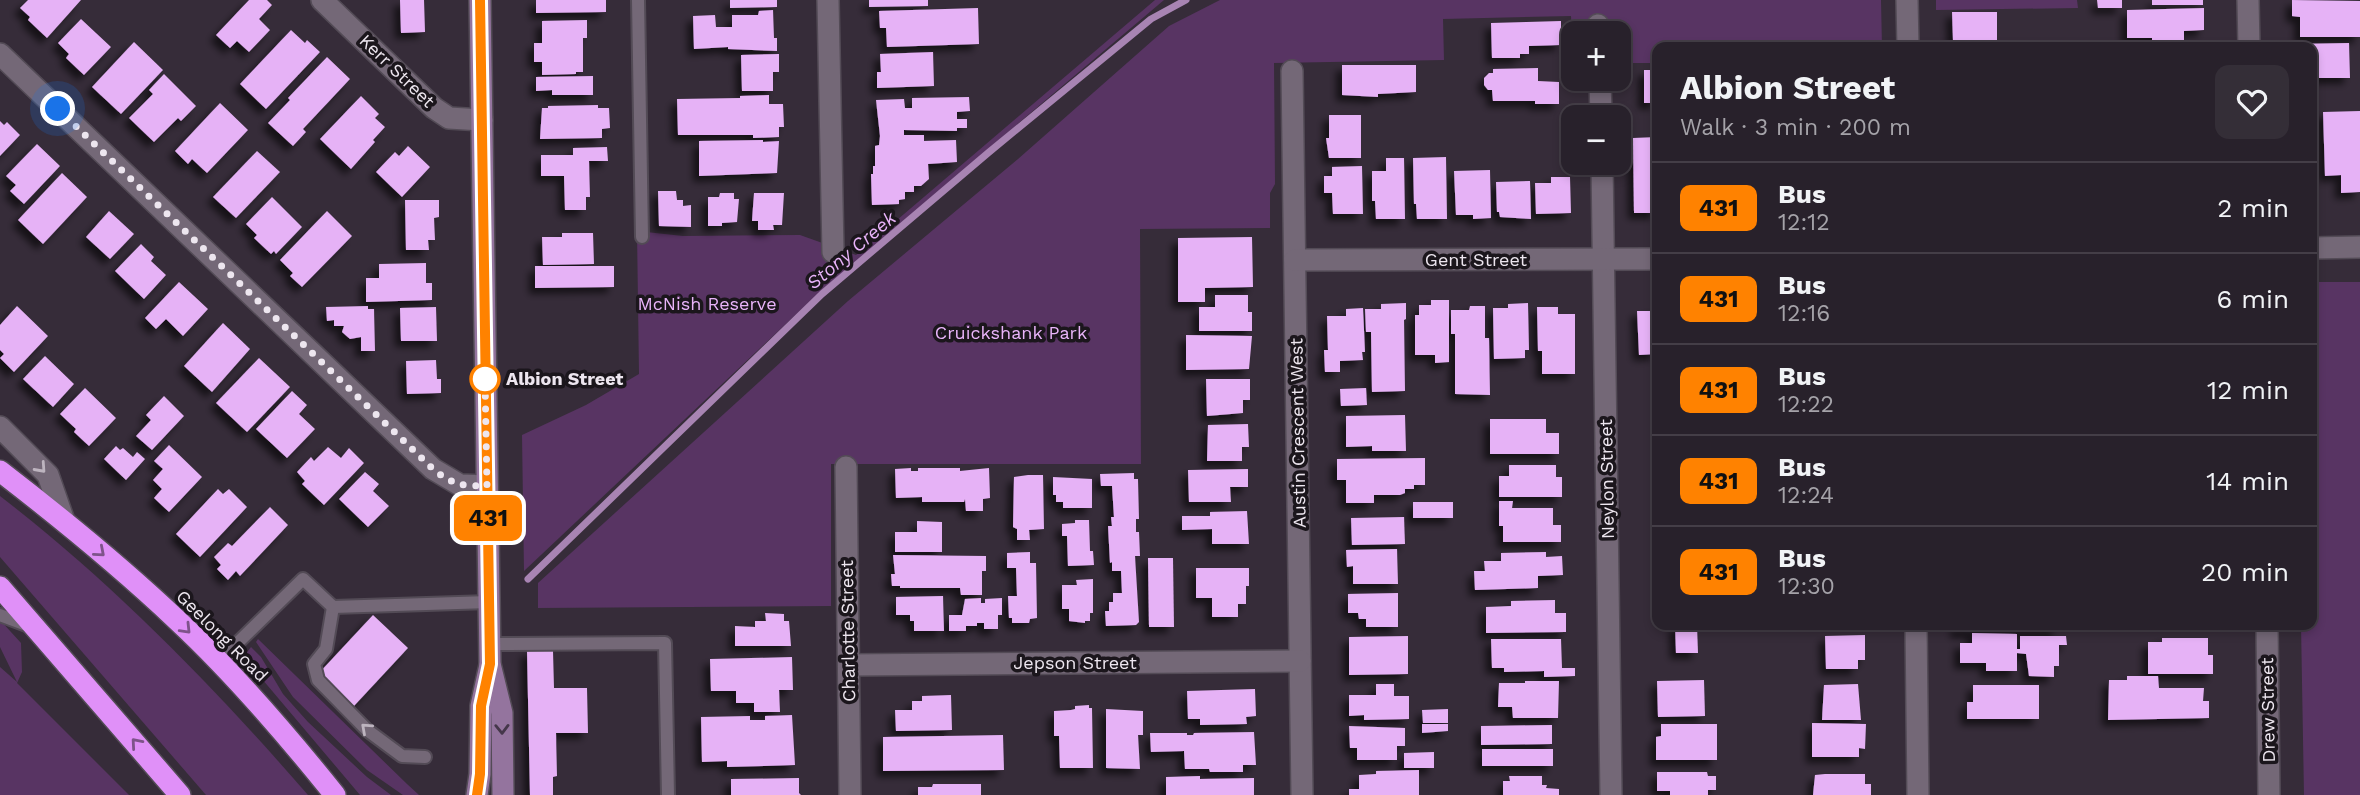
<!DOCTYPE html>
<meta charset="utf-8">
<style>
:root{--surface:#28212b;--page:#342e37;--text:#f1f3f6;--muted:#a5a3a9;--line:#443e47}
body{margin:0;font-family:"Work Sans",sans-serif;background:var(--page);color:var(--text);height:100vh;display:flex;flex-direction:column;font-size:26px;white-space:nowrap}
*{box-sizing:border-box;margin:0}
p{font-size:23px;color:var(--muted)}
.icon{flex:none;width:38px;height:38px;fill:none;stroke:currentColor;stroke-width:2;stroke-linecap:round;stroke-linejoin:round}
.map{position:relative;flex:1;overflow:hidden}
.panel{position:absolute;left:1652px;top:42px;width:665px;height:588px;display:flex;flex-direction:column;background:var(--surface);border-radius:14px;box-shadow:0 4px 10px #0003,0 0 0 2px var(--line)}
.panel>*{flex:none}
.badge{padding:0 14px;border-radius:10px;font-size:24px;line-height:46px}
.controls{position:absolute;left:1561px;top:21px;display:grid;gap:14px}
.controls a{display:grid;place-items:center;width:70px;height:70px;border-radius:14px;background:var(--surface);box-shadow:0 4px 10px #0003,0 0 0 2px var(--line);font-size:35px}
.you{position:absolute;width:35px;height:35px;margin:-18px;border:5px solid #fff;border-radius:50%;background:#1a73e8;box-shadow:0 0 0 10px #1a73e833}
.map>.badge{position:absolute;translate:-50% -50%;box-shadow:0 0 0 4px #fff}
.round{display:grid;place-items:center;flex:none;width:74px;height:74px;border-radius:14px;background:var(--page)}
.summary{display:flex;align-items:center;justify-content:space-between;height:119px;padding:0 28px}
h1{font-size:33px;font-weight:700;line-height:52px}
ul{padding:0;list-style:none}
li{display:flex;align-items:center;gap:21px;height:91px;padding:0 28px;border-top:2px solid var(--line)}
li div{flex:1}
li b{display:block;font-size:26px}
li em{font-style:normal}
li .badge{min-width:77px;font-weight:700;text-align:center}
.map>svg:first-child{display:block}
</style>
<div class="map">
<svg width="2360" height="795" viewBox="0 0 2360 795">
<defs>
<filter id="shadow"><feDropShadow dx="-6" dy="6" stdDeviation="3.5" flood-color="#0009"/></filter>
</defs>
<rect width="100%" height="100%" fill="#362c39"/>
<g fill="#583463">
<path d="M1155,0h9l-340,288 -300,283 -2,-136 64,-30 53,-31 -2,-143 46,5 117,-1 56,20z"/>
<path d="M1220,0h661l1,47h-225v16h-38v-30h-46v30l-2,-47 -128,3 1,41 -170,3 1,121 -5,9v35l-130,1 1,235h-310v142l-293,2v-25l310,-282 170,-142 151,-133z"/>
<path d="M1936,0h141l1,8 -142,2z"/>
<path d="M2312,282h48v513h-56l-3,-170h11z"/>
<path d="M0,496c114,88 214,191 308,299h-102l-206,-238z"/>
<path d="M0,620l21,23 1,29 -5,11 112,112h-129v-128l17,15 -17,-35z"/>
<path d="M258,639l149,145 12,11h-16l-36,-25 -74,-73 -37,-55z"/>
<path d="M251,647l10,10 22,37 25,28 59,55 24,18h-31l-114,-135 -2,-4z"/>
</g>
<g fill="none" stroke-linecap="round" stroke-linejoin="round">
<path stroke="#a884b3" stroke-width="7" d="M528,579l294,-285 166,-141 163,-134 35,-19"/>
</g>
<g fill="#e6b2f6" filter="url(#shadow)">
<path d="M28,0h53l-34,38 -19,-18 2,-3 -10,-9z"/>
<path d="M249,0h18l5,5 -13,14 11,11 -21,22 -12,-11 -7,7 -14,-13z"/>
<path d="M400,0h24l1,32 -24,1z"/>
<path d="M536,0h70v12l-70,1z"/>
<path d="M730,0h47v7l-47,1z"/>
<path d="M869,0h59v6l-59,1z"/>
<path d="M2097,0h25v8h-24z"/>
<rect x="2152" y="0" width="51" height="5"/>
<path d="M2292,0l68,1v36h-60v-20l-8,-1z"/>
<path d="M978,8l1,36 -92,3 -1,-19h-6l-1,-17z"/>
<path d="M2204,8v22l-20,1v16h-32v-9h-25v-28z"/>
<path d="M773,10l1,28h3v13l-49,-2v-2l-34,2 -1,-33 22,-1 1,12h16v-12h26l1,-4z"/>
<path d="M1952,12h45v28h-44z"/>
<path d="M81,19l30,28 -27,28 -18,-17 3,-4 -11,-11z"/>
<path d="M587,20v18h-4v34h-7v2l-34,1v-13h-8v-19h8v-22z"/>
<path d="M1561,21v24l-32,1v8h-9v4h-28l-1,-35z"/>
<path d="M291,30l14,13 2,-3 13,12 -54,57 -26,-25z"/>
<path d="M134,42l29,28 -42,44 -29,-27z"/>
<path d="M2349,43l1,35h-31v-4h-7v-27h-18v-3z"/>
<path d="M933,52l1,34 -57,2v-16h4l-1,-18z"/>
<path d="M779,54v18h-6v19h-31l-1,-36z"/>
<path d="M327,57l23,22 -47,50 3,3 -13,14 -25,-23 22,-23 -2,-2z"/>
<path d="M1342,65h74v27l-38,2v3l-36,-2z"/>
<path d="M1538,68v13l21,1v22h-24v-3h-42l-1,-11h-4l-4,-5v-7l5,-5h4v-4z"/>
<rect x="1644" y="70" width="13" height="33"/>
<path d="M164,74l32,32 -15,15 -3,-3 -24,24 -25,-24 24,-24 -4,-4z"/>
<path d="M593,76v19h-41v-5l-16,1v-14z"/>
<path d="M769,95v9h14l1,23h-5v10l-26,1v-3h-75l-1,-36 63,-1v-2z"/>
<path d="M361,96l18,18 -4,4 10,9 -12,13 2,2 -24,27 -31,-30z"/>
<path d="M969,97l1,14 -13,1v7h10v9h-10v3l-53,-1v5h20v6l32,-1 1,22 -29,2 1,15 -8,7h-7v6h-9v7l-6,1v4l-27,1 -1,-31h2v-8h2v-20l4,-1 1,-9 -4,-36 28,-1 1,9h7v-10z"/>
<path d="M220,103l28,27 -41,43 -15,-14 -4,5 -13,-13z"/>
<path d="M598,105v3h11l1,20 -8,1v9l-62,1 2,-31h6v-2z"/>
<path d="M2360,111v81l-19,1v-18l-16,1 -2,-64z"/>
<path d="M1329,115h32v43h-32l-3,-20h3z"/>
<path d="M0,121l4,4 3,-3 13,13 -20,21z"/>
<path d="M1657,137v76h-23l-1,-75z"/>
<path d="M763,140v2l16,-1 -2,32 -78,3v-35z"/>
<path d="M2312,141h6l1,44h-7z"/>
<path d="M37,144l23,22 -36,38 -14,-13 6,-6 -10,-9z"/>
<path d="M408,146l22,21 -28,30 -26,-25 19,-20 4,4z"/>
<path d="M607,147l1,14h-19l1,36h-4v13h-21l-1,-34h-23v-21h32v-7z"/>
<path d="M257,151l23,21 -44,46 -23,-21z"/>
<path d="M1446,157l1,62h-30l-1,-15h-2l-1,-46z"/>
<path d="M1386,158h18l1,61h-29l-1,-18h-3v-30h14z"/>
<path d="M1362,166l1,48h-30l-1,-21h-8v-17h8v-9z"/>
<path d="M1490,170l1,48 -18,1v-4h-17l-2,-44z"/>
<path d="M62,173l25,24 -44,47 -25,-24z"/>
<path d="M1551,177h19l1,36 -35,1 -1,-31h16z"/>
<path d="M1530,181l1,38 -31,-2 -1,-5h-2l-1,-30z"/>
<path d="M658,191h18l1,9h6v6l8,-1v22l-32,-1z"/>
<path d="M720,193h14v6h5l-2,23 -15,1v3h-14v-29h11z"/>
<path d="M754,193h30l-2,32h-9l1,5h-16v-9h-6z"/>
<path d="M272,197l30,30 -26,27 -2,-3 -3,3 -17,-16 3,-3 -11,-11z"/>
<path d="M405,200h34v17l-5,1 1,22h-7l1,10h-23z"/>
<path d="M109,211l25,23 -24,25 -24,-22z"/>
<path d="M327,211l25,25 -50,51 -12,-11 3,-3 -13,-13z"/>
<path d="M562,233h31l1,31 -51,1 -1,-28h20z"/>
<path d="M1252,237l1,50 -48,1v14h-27v-64z"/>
<path d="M141,244l13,13 -3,4 15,14 -22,24 -29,-28z"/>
<path d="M426,263v20h6v17l-66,2v-24h13v-14z"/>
<path d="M535,266h79v21l-79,1z"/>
<path d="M179,282l29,27 -25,27 -17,-17 -10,10 -11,-11z"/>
<path d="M1215,295h33v17h4v19h-53v-24h16z"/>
<path d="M1431,300h18v62l-14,1v-8h-20v-40h4v-10h12z"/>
<path d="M1406,303v16l-2,1 1,71 -33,1 -1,-60h-5l-1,-23h16v-5z"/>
<path d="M1528,303l1,47h-4v8l-31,1 -1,-51h15v-4z"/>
<path d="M17,306l31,30 -34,36 -14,-14 4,-4 -4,-4v-25z"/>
<path d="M368,306v3h6l1,42h-14v-14l-11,2 -8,-7 2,-6h-10v-6l-7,1 -1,-14z"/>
<path d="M1470,306h15v32h4l1,57 -35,-1v-60h-4v-24h18z"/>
<path d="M436,307l1,34h-36l-1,-33z"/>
<path d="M1537,307h21v7h17v60h-33v-23h-4z"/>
<path d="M1363,308l2,44h-3l1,8 -23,1v11h-15l-1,-22h4l-1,-34h19v-7z"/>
<path d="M1652,308h5v46l-18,1 -2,-44h15z"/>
<path d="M223,323l27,26 -38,43 -28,-26z"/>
<path d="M1186,335l66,1 -3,33 -63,1z"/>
<path d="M45,356l29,28 -21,23 -30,-28z"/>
<path d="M259,358l31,29 -43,45 -31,-29z"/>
<path d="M436,360l1,19h4v14l-34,1 -1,-33z"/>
<path d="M1206,379h44v21h-7v13l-36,3z"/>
<path d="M85,388l31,30 -27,28 -15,-14 2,-3 -16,-15z"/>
<path d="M1366,388l1,17 -26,1 -1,-17z"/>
<path d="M292,391l15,14 -8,9 16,15 -28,29 -31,-29z"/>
<path d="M164,396l20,20 -32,34 -16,-14 15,-16 -5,-5z"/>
<path d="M1405,415l1,36h-34v-5l-26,1v-31z"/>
<path d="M1490,419h56v14h13v21h-69z"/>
<path d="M1248,424l1,23h-7v14h-35l1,-36z"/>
<path d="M169,445l33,32 -33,35 -15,-14 8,-9 -9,-9 10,-11 -9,-8z"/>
<path d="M116,446l4,4 3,-2 10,9 4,-5 8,7 -19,21 -22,-21z"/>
<path d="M328,447l13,11 8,-10 15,15 -40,42 -22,-21 3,-3 -8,-9 14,-15 3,4z"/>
<path d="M1425,458v27h-11v4h-9v4l-5,2h-26v8h-28v-23h-9v-21z"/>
<path d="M1509,465h47v12h6v20h-63v-21h10z"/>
<path d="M911,468v3h7v-3h42v3l29,-3 1,30 -7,1v12h-17l-1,-12 -1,3h-42v-5l-26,1 -1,-29z"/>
<path d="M1248,469v18h-18l1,15h-42l-1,-32z"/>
<path d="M365,472l14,12 -6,7 16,15 -21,21 -29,-28z"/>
<path d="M1134,473v6h4l1,40h-3v13h3l1,24h-5l4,66 -3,3 -30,1 -1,-15h4v-9h4v-9h9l-1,-22h-9v-9l-2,1 -2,-37h4l-1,-9h3l-2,-31h-11l-1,-12z"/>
<path d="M1028,475h15l1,54 -15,1 1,10h-13v-11l-4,-2 1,-50z"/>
<path d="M1053,477l39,2v29h-29v-6h-7v-7h-3z"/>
<path d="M218,489l5,5 6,-5 18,18 -47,50 -24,-23z"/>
<path d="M1499,501h14l-1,7h41v17h8v17h-58v-16h-4z"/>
<rect x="1413" y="502" width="40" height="16"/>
<path d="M270,507l18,18 -48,51 -4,-5 -8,9 -11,-11 4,-4 -7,-8 14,-14 4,3z"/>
<path d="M1247,511l2,33h-37v-15l-30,1v-14h28v-4z"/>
<path d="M1404,517l1,27 -53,1 -1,-27z"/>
<path d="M1075,520h14l1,31h3l1,14 -26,1 -1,-30h-5v-12l13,-1z"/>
<path d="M917,521l25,1v30h-47v-20h22z"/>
<path d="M1397,549l1,35h-45v-18l-6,1 -1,-17z"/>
<path d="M1030,552v11h6l1,55 -7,1 -1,4h-17v-5h-3l-1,-22h9l-1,-28h-9v-15z"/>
<path d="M1546,552v5l16,-1 1,19 -25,1v12l-63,2 -1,-19h11l-1,-10h17v-8z"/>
<path d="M893,555l93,1v15h-4v24h-21l-1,-7h-60v-2h-8l-1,-12h4z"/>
<path d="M1148,558h25l1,69h-25z"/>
<path d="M1196,568h53v18h-3v18h-8v13h-26v-19h-16z"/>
<path d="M1093,579v34h-3v8h-5v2l-16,-2v-12h-7v-24h15l-1,-5z"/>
<path d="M1398,593v34h-32v-8h-7l-1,-6h-10v-19z"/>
<path d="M943,596l1,35h-30v-10h-4v-6h-14v-18z"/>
<path d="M981,598v5h4v-4l17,-1v17h-4v14h-14v-6h-7v3h-11v5h-17v-16h13l3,-16z"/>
<path d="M1555,600v13h11v19l-80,1v-26l25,-1v-5z"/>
<path d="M765,613l19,1v7h5l2,25h-56v-20l20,1v-6h11z"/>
<path d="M373,615l35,33 -54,58 -35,-33z"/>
<path d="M1675,625h22l1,28h-22z"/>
<rect x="1956" y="625" width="102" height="7"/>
<path d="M1972,633l45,1v15h3v-13h46l1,9h-8v21h-5v11l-25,-1 -3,-22 -9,-1v18h-31v-8h-26v-20h12z"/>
<path d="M1865,635v25h-7v9h-32l-1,-33z"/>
<path d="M1408,636v38l-59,1v-38z"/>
<path d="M2162,638h46v17h5v19h-65v-32h14z"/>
<path d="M1491,639h70l1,29h13v8l-31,1v-6l-40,1v-4h-12z"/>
<path d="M527,651h26l1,37h33l1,45h-32l1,43 -4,1v18h-23z"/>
<path d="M792,657l1,33h-14l1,22h-26v-9h-18v-12h-25l-1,-32z"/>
<path d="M2127,676h31l1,12h45l-1,13h6v17l-101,2 1,-40h18z"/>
<path d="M1704,680l1,36 -47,1 -1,-36z"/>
<path d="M1525,681h34l-1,37h-45l-1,-11h-14l1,-24h26z"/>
<path d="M1376,684h18v12h15v23l-45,1v-5l-15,1v-21h27z"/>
<path d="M1858,684l3,36h-39l2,-35z"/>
<path d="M1973,685h66v34h-72v-17h6z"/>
<path d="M1255,689l1,27 -10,1 1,7 -47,1v-6h-12l-1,-28z"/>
<path d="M951,695l1,35 -56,1 -1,-21h17v-9h10v-5z"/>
<path d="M1089,705v3h3l1,60h-33l-1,-32h-5v-25l17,-1 4,-1v-3z"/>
<path d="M1106,709l37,2v24h-5l2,34 -34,-1z"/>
<path d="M1448,709v14h-25l-1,-13z"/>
<path d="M792,715l3,50 -68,2v-6l-25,1 -1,-45 49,-1v4h15v-4z"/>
<path d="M1812,723l54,1 -1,25 -6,-1v9h-47z"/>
<path d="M1422,724h26v7l-26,2z"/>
<path d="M1661,724h56v36h-61v-23l5,-1z"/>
<path d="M1552,725v19l-71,1v-19z"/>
<path d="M1349,726l56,2v18h-8v14h-40v-12h-7z"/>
<path d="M1254,732l2,33h-13v7h-33l-1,-3h-24l-1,-18 -33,1 -1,-19h37v2h6l1,-2z"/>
<path d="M1003,735l1,35 -121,1v-34z"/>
<rect x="1482" y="749" width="71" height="17"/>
<path d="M1434,752v16h-30v-15z"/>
<path d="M1419,770v25h-70v-6h10v-14l17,-1v-3z"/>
<path d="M1657,772h50l1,4h8v14h-8v5h-38v-4h-13z"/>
<path d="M1825,774h40v10h6v11h-58l2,-20z"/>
<path d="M1200,776v3l54,-1v17h-88v-18z"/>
<path d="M1509,776h33v9h5l-1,3 13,1v6h-56v-14h7z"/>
<path d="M799,778v15l2,2h-70v-16z"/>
<path d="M933,784h48v11h-63v-8h14z"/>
</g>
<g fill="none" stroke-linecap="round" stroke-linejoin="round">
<defs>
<g id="lane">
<path d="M638,0l4,237"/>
<path d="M333,607l-7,42 -12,15 4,16 49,50 35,26 23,1"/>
<path d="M0,615l29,11"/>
<path d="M490,644l175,-1 3,152"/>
<path d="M218,662l85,-83 30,28 156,-5"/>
</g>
<g id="street">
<path d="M322,0l112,108 15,10 33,2"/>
<path d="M828,0l5,252"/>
<path d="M1907,0l1,47"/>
<path d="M2248,0l1,47"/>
<path d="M1598,25l1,8"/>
<path d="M0,54l433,415 27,16 27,1"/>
<path d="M1292,71l10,724"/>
<path d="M1600,79l1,38"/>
<path d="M1602,163l9,632"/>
<path d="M2312,248l48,-1"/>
<path d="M1295,260l362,-1"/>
<path d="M0,427l48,48 16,46"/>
<path d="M846,467l4,328"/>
<path d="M1916,625l2,170"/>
<path d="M2267,625l2,170"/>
<path d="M849,665l451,-4"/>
</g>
<g id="secondary">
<path d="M480,0l10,664 12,49 1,82"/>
<path d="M477,795l3,-21 1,-68 9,-41"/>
</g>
<g id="highway">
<path d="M0,471c61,47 121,96 177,149 57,53 109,114 158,175"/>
<path d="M0,587l180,208"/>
</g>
</defs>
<use href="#lane" stroke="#534b56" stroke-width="16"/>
<use href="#street" stroke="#534b56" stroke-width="24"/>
<use href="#secondary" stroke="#534b56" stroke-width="24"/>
<use href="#highway" stroke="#534b56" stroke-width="24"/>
<use href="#lane" stroke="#746877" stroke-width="12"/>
<use href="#street" stroke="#746877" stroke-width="21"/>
<use href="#secondary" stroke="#94749e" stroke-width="21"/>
<use href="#highway" stroke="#e090f8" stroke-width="21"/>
</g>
<defs><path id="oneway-chevron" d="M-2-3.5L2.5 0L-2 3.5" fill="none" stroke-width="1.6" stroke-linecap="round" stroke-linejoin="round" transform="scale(1.75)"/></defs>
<g stroke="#bdb4bf">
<use href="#oneway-chevron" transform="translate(41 468) rotate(48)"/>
<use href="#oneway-chevron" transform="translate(366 728) rotate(-138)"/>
</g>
<g stroke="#7e538a">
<use href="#oneway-chevron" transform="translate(100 552) rotate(41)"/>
<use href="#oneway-chevron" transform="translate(186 629) rotate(46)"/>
<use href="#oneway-chevron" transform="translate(136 743) rotate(-131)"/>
</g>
<use stroke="#45374a" href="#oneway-chevron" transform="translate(502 729) rotate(89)"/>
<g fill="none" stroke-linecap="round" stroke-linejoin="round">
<defs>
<path id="line" d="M477,795l3,-21 1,-68 9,-42 -10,-664"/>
</defs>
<use href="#line" stroke="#fff" stroke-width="16"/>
<use href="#line" stroke="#ff8200" stroke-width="10"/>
<path stroke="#ede6ef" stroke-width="7" stroke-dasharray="0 12.6" d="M58,109l375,360c20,16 29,17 54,17l-2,-107"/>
</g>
<circle fill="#fff" stroke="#ff8200" stroke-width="3.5" cx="485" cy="379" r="14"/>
<g text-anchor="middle" stroke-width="7" stroke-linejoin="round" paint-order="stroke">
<g font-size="18" fill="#ede6ef" stroke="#1b161c">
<text transform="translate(397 71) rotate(44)" y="6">Kerr Street</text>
<text x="1476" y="266">Gent Street</text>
<text transform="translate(1298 433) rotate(-91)" y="6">Austin Crescent West</text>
<text transform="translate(1607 479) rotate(-91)" y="6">Neylon Street</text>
<text transform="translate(848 631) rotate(-91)" y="6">Charlotte Street</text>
<text transform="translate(222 636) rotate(45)" y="6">Geelong Road</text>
<text x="1075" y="669">Jepson Street</text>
<text transform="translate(2268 710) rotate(-91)" y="6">Drew Street</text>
</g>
<g font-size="18" fill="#e9b4fa" stroke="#1b161c">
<text x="707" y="310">McNish Reserve</text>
<text x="1011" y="339">Cruickshank Park</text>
</g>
<g font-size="18" font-weight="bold" fill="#ede6ef" stroke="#1b161c" text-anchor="start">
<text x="506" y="385">Albion Street</text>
</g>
<g font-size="19" font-style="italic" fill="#e8b3f9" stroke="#1b161c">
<text transform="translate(851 250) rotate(-40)" y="7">Stony Creek</text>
</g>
</g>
</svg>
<div class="controls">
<a>+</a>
<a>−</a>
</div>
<div class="you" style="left:58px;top:109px"></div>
<b class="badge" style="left:488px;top:518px;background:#ff8200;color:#111">431</b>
<section class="panel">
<div class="summary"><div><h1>Albion Street</h1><p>Walk · 3 min · 200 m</p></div><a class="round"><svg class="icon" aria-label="heart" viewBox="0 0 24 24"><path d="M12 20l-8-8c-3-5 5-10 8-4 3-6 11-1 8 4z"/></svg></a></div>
<ul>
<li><span class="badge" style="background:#ff8200;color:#111">431</span><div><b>Bus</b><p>12:12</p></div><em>2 min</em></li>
<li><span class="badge" style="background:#ff8200;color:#111">431</span><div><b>Bus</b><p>12:16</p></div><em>6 min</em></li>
<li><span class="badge" style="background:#ff8200;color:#111">431</span><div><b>Bus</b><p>12:22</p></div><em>12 min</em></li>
<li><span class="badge" style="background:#ff8200;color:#111">431</span><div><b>Bus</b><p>12:24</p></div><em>14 min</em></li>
<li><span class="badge" style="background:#ff8200;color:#111">431</span><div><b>Bus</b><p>12:30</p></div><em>20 min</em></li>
</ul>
</section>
</div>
